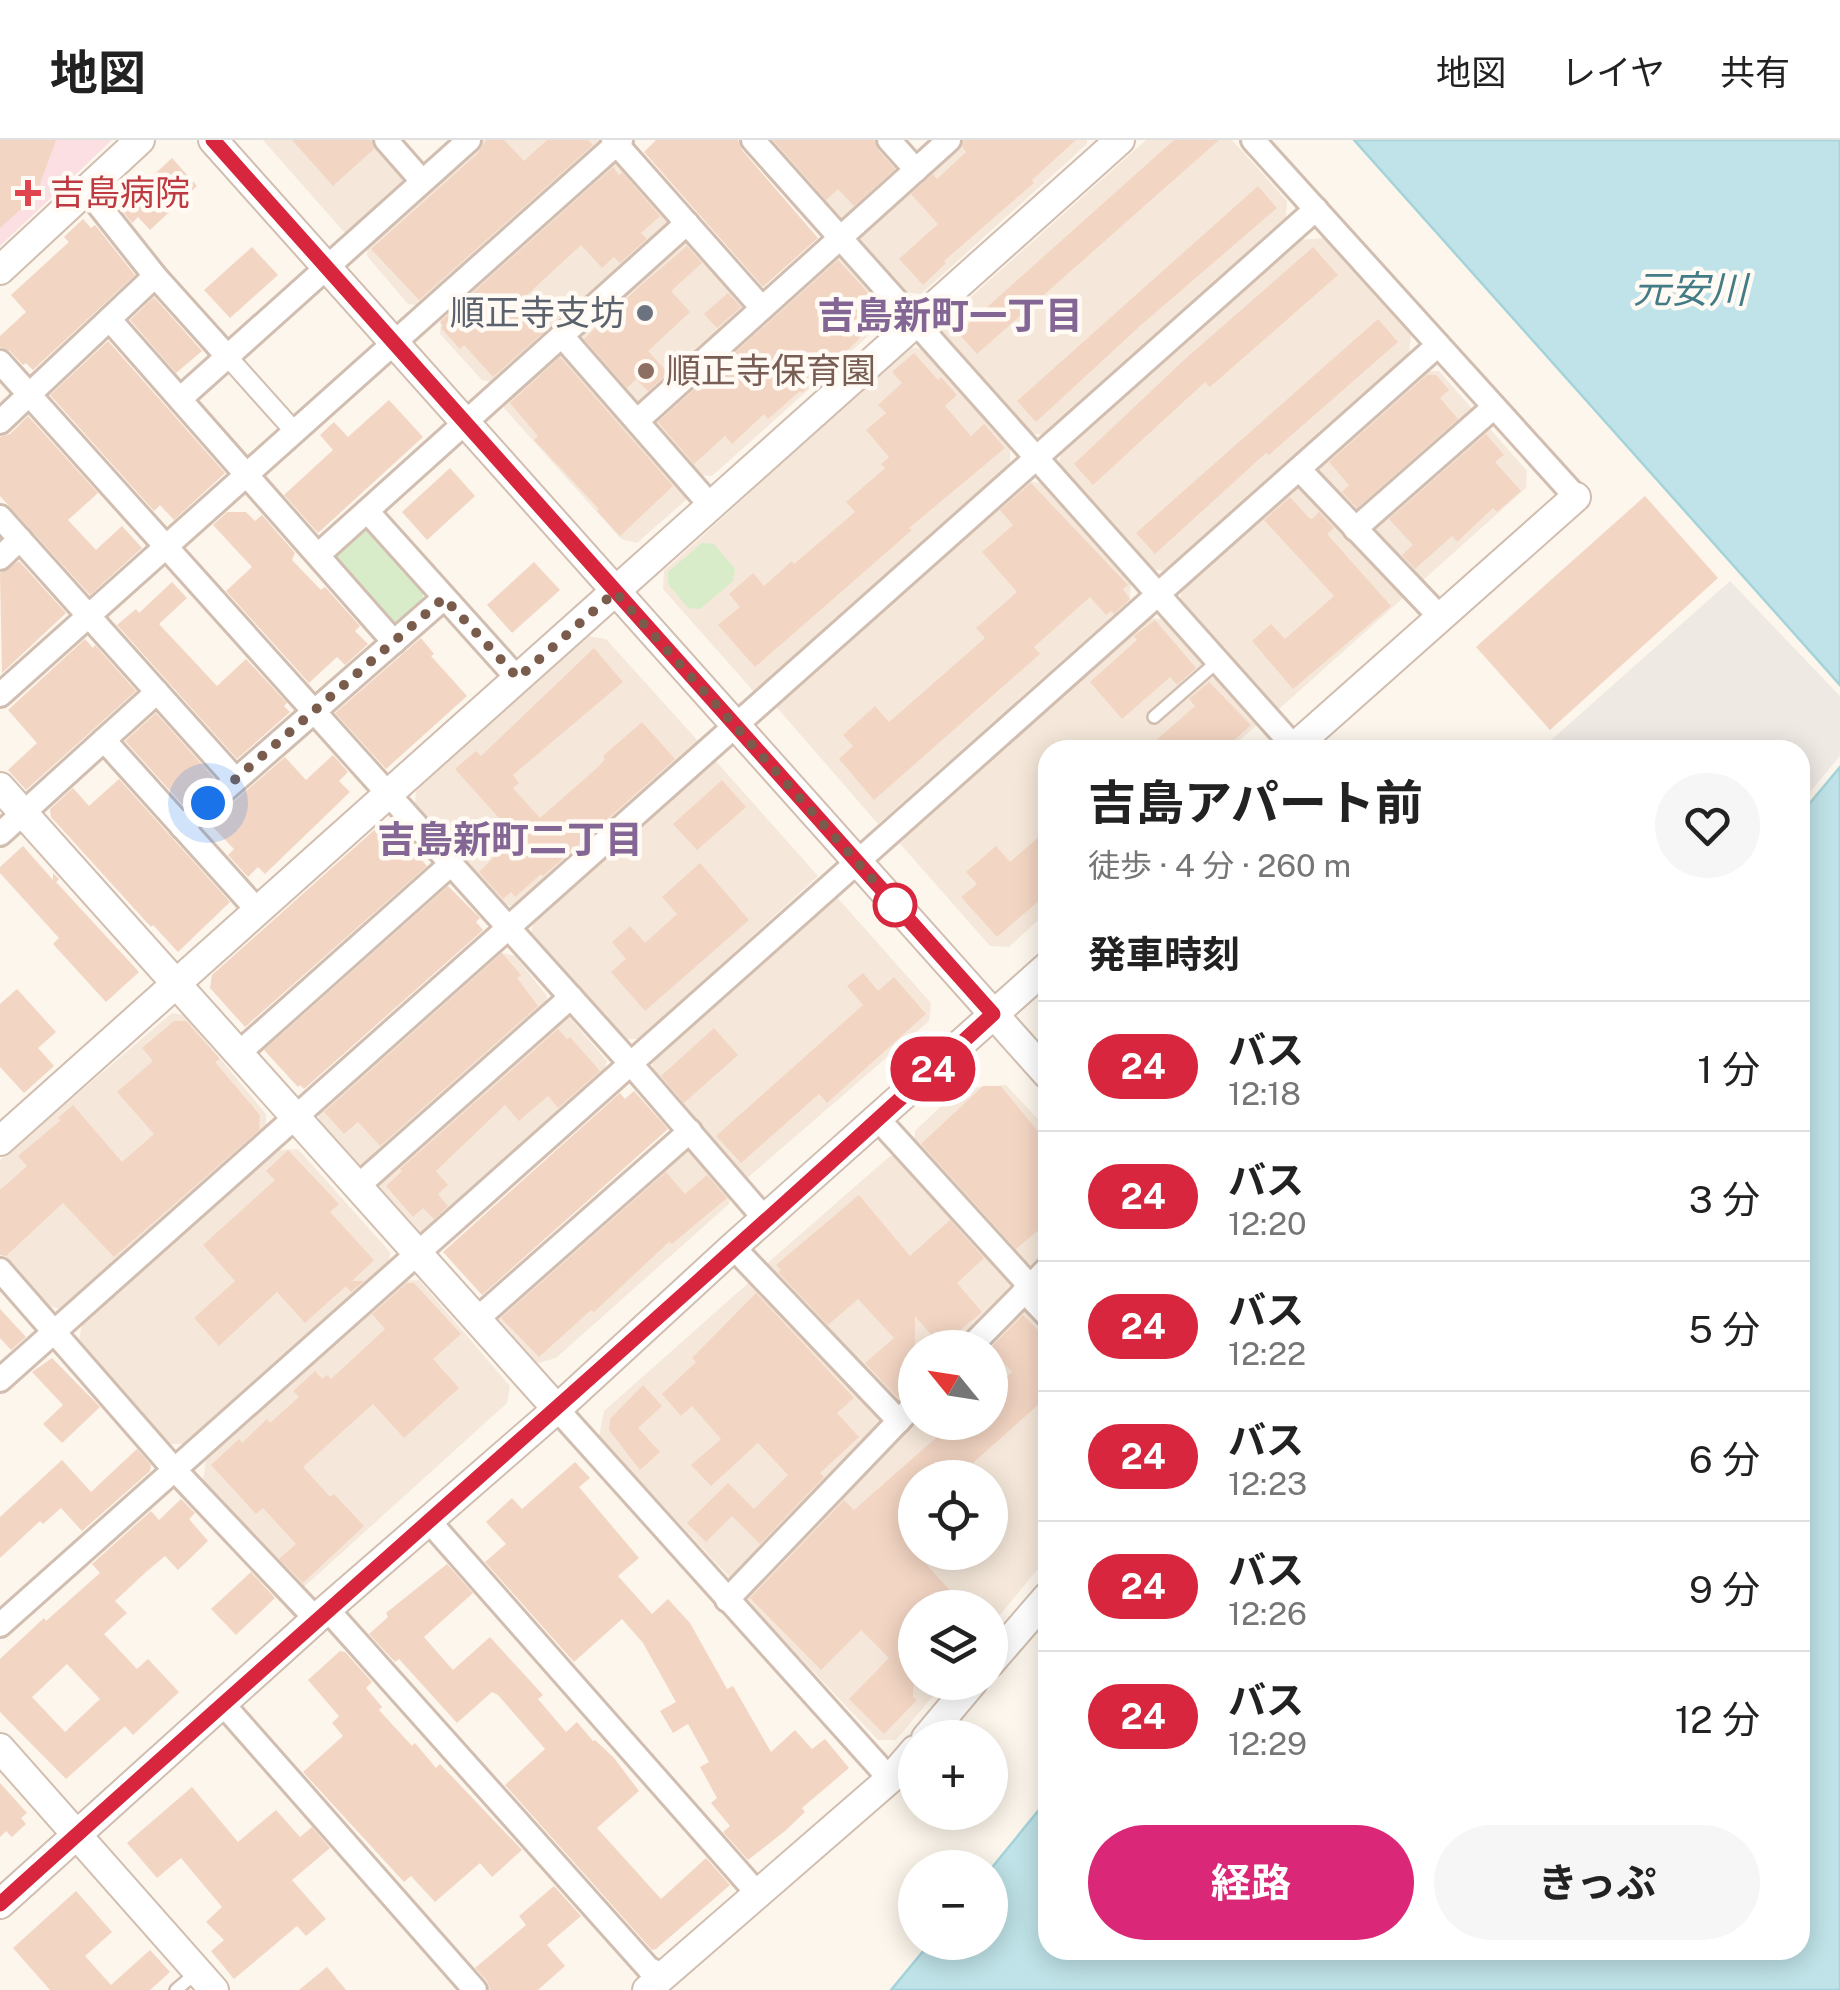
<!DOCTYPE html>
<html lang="ja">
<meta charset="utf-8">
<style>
:root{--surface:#fff;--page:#f6f6f6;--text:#222;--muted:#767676;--line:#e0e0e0;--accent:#db2777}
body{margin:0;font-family:"Public Sans","Noto Sans JP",sans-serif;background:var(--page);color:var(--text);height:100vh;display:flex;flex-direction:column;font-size:38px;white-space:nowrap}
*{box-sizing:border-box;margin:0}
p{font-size:32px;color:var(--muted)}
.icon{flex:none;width:55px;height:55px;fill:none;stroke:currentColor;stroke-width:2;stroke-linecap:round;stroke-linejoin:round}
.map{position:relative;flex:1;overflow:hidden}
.panel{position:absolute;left:1038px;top:600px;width:772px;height:1220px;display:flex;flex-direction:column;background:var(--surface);border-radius:30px;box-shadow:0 5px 25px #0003}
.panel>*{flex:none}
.badge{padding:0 20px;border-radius:32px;font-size:35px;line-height:65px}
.needle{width:65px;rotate:300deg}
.tools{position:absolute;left:898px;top:1190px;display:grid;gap:20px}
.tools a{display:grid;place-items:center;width:110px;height:110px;border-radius:50%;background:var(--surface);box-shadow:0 5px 25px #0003;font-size:50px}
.you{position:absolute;width:50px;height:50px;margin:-25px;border:8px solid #fff;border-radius:50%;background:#1a73e8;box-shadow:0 0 0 15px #1a73e833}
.map>.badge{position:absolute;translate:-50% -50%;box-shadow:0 0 0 5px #fff}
h2{padding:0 50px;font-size:38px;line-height:90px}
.round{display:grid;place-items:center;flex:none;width:105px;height:105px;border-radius:52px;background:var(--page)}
.headline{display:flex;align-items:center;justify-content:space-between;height:170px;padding:0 50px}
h1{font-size:48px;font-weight:700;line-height:75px}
.primary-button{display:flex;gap:20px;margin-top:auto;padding:20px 50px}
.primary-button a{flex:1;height:115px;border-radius:60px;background:var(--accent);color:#fff;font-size:40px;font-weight:700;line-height:115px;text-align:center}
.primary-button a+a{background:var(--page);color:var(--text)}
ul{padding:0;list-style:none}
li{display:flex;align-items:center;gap:30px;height:130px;padding:0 50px;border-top:2px solid var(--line)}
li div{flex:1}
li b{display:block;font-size:38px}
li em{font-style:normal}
li .badge{min-width:110px;font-weight:700;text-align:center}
header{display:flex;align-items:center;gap:60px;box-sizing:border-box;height:140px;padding:0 50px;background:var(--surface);border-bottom:2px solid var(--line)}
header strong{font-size:48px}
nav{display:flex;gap:55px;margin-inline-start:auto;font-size:35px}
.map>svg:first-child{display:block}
</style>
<header>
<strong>地図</strong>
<nav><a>地図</a><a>レイヤ</a><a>共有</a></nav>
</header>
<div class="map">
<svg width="1840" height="1850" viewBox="0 0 1840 1850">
<rect width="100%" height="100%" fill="#fdf6ec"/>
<g fill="#f5e8da" fill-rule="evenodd">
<path d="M263,0h114l30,34 -2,15 -47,41 -14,2z"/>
<path d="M479,0h121v10l-176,156 -16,-2 -41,-48 1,-16z"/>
<path d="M769,0h112l20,22 -1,14 -50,45 -12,-3z"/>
<path d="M959,0h128v4l-166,150 -17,-2 -46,-49 1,-12z"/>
<path d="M1146,0h86l55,61 -1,16 -242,218 -15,-2 -89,-100 4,-12z"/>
<path d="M613,22l14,2 42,50 -1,16 -171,153 -15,-3 -42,-46 1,-14z"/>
<path d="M1324,98l87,97 -2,18 -244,218 -15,-2 -92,-102 4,-18 237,-209z"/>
<path d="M678,100l17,1 52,57v14l-101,90 -17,-1 -53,-59 1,-10z"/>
<path d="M832,117h12l44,49 -2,14 -174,156 -17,-1 -42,-49 3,-12z"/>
<path d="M910,207l14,2 86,98v19l-255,227 -92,-104 1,-18z"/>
<path d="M552,211l17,1 117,132v16l-49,43 -16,-4 -117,-131v-14z"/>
<path d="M1423,231h16l88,100 -1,17 -248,222 -98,-106 1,-15z"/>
<path d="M1024,341l18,2 89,99 -1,18 -252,224 -105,-121z"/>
<path d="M1148,478l16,1 94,105 -29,26h-181l-1,162 -38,35 -19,-1 -95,-108z"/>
<path d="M588,496l18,3 93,103 -180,165 -15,-2 -89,-100 1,-16z"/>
<path d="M714,619l104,117 -179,163h-16l-92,-102 2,-16z"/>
<path d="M835,755l96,108 -2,18 -184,159 -93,-108 1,-15z"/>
<path d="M498,812l17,4 32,40 -3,14 -178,156 -10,-1 -37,-40v-15z"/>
<path d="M172,873l12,2 82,99v18l-201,178 -17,-4 -48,-52v-94z"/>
<path d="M557,877l13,1 37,43 -5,16 -177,157 -16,-3 -38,-40 3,-13z"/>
<path d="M1006,945l41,44v129l-19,18 -114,-128 1,-17 44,-42z"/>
<path d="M298,1009l92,103 -1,15 -199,177h-22l-89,-103 3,-17 197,-174z"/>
<path d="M693,1009l38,43 -2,12 -173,154 -21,6 -43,-43 5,-11 184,-160z"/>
<path d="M890,1016h14l114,130 -60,61 -43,1v43l-18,19 -135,-142z"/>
<path d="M754,1138l131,143 -153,159 -133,-143 5,-26z"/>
<path d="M419,1140l91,106 -3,17 -203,184h-6l-95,-106 3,-21 195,-179z"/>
<path d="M1025,1161l22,25v232l-57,69v-19h-75v74l29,1 -48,57h-18l-137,-145 174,-180v7h75v-74l-10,-1zM915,1338h75v74h-75z"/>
</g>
<path fill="#efe9e4" d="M1730,441l110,115v60l-40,48v-54h-260z"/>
<path fill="#fbdfe3" d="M0,0h112l-112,106z"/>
<g fill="#d8ecc9">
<path d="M362,387l15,4 47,51 -1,17 -24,24 -16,-3 -52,-55 3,-14z"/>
<path d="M702,403l12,1 21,25 -2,12 -33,28 -12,-1 -20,-24v-12z"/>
</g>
<g fill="#bfe3e8" stroke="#a5d3da" stroke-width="2.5">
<path d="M1354,0h486v545z"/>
<path d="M1840,627v1223h-949l39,-47 60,-1v-72l57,-70 1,150h752v-1135z"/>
</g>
<g fill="#f3d5c3" fill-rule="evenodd">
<path d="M0,0h56l-20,55 -36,33z"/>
<path d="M292,0h79l3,9 -41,37z"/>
<path d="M486,0h18l20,21 23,-21h41l5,5 -174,155 -48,-51 106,-95z"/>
<path d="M656,0h82l4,10 76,88 -55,49 -119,-135z"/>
<path d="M773,0h101l4,10 17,19 -41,37 -16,-17 -12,11z"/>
<path d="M964,0h112l-44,40 2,3 -90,78 2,2 -23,22 -24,-26 39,-35 -27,-30 22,-20 4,5 29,-27 -4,-5z"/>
<path d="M1174,0h45l-242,214 -19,-21z"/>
<path d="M172,18l25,28 -47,44 -12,-13 -6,6 -13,-16z"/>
<path d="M613,27l6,8 3,-3 38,44 -19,17 6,6 -27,24 -6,-6 -12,11 -21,-23 -54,50 18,19 -8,8 8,9 -52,46 -29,-32 -4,4 -19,-21 2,-2 -3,-4z"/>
<path d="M1258,46l19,22 -136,117 -105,97 -19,-21z"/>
<path d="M83,79l8,9 4,-3 40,50 -102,95 -7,-7 -3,2 -13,-14 -10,-4v-11l26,-24 -15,-17 58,-53 -5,-5z"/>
<path d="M687,106l15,17 -31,28 19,21 -42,39 20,22 -20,18 -12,-12 -9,9 -43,-49 56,-53z"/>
<path d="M252,107l26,28 -48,43 -26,-28z"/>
<path d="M1313,107l25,28 -128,112 -5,-5 -112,103 -19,-21 111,-105z"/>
<path d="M838,120l46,50 -28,32 -54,51 -2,-2 -32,28 -4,-5 -32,30 -7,-8 -31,28 -36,-42z"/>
<path d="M728,153l13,14 -24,21 -13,-14z"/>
<path d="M154,157l48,54 -26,22 -46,-53z"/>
<path d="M1378,179l20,23 -129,113 -3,-2 -111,101 -19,-21z"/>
<path d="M108,201l117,132 -51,47 -14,-15 -6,6 -104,-116z"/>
<path d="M914,213l24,27 3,-3 16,18 -12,11 26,30 13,-12 21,24 -96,80 3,2 -157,137 -37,-42 22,-18 -11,-13 24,-21 11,13 28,-25 2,3 61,-52 -9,-10 39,-34 -4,-4 8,-7 -23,-27 20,-17 -8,-8 24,-22 -10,-11z"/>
<path d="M560,217l113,129 -53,50 -23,-25 2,-2 -65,-69 4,-4 -28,-33z"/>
<path d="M1427,235h9l13,15 -9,8 18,21 -101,89 -15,-16 7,-7 -20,-23z"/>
<path d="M389,260l34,37 -105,96 -34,-38 49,-45 -13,-15 14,-13 14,15z"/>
<path d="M28,276l70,77 -30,27 28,30 26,-24 20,22 -52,47 -90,-99v-59l10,-3z"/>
<path d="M1486,294l18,21 -9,7 26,29 -24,21 -4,-4 -36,34 -5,-6 -37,33 -13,-14 11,-10 -24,-26z"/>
<path d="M450,328l25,28 -48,44 -25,-28z"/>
<path d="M1031,343l97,102 -5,4 7,10 -16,15 -3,-3 -5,4 -16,-18 -56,50 6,7 -166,146 -35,-41 14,-13 -10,-11 32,-29 14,16 96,-84 -9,-10 41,-36 -35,-40 31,-27 -13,-15z"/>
<path d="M1645,356l73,82 -168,152 -74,-83z"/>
<path d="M1290,357l19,21 3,1 7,-7 15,16 -7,6 64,72 -98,83 -41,-48 19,-17 14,15 49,-43 -70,-76z"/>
<path d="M227,372h19l9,9 7,-6 33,38 -3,7 29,30 4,-3 35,39 -5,5 13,13 -23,21 -8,-8 -28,26 -83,-92 26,-24 -39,-42z"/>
<path d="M19,421l47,52 -64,60 -2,-100z"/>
<path d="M534,422l26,28 -48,43 -25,-28z"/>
<path d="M172,442l15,16 -28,26 58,62 29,-27 41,44 -3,3 6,6 -53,47 -120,-134 19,-16 3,4z"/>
<path d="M1155,480l41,48 -19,17 -7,-8 -48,42 -32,-37 47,-42 -3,-4z"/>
<path d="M421,498l13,16 -3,2 36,40 -81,73 -51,-56z"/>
<path d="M85,499l8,9 2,-3 41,46 -110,99 -18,-20 29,-27 -29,-33z"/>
<path d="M594,508l29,34 -110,93 6,8 -6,5 27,30 58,-51 7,-8 -2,-3 39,-34 33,37 -132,117 -2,-2 -26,23 -4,-5 -8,7 -24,-27 36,-36 -60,-67 21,-18 5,5z"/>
<path d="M1209,542l42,43 -28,25h-78l50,-44 -6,-7z"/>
<path d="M156,573l59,66 -32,26 -58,-64z"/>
<path d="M333,615l15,17 -9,9 11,11 -85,82 -7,-7 -10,10 -20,-22 6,-6 -25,-26 76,-66 21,23z"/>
<path d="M119,639l111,123 -52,50 -25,-27 -2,2 -100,-110 -1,-8 23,-21 16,18z"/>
<path d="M722,640l24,27 -49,43 -24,-26z"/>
<path d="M382,683h8l37,43 -182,161 -35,-39 2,-13z"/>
<path d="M1048,689v64l-51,44 -36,-40 16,-13 -11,-12 30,-26 14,16z"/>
<path d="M23,706l30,34v-7l6,6 -3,3 83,90 -33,30 -53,-58 6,-6 -59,-65v-6z"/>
<path d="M700,723l49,57 -104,91 -34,-39 15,-13 -14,-17 18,-16 15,17 32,-29 -15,-17z"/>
<path d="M448,746l32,32 -4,4 7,8 -179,159 -4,-4 -2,2 -34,-37z"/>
<path d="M502,813l19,22 -4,3 21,28 -158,140 -22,-24 -14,12 -20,-22z"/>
<path d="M863,833l15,18 16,-14 32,37 -99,89 -8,-9 -78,69 -25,-27 147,-131 -16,-19z"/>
<path d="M17,849l39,43 -18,16 16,18 -30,27 -24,-26v-63z"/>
<path d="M174,881h12l34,38 -5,3 45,53 -1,15 -145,127 -51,-54 -57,53 -6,-1v-65l27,-24 -9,-10 43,-36 -3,-2 15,-13 49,57 32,-28 -37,-42 36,-31 -11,-13z"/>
<path d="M714,888l24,27 -54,48 -23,-27z"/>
<path d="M558,889l9,10 3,-2 30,34 -42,37 -10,-12 -29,25 -14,-16 -69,66 12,14 -10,9 10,12 -14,13 -11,-11 -10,9 -27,-31 16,-15 -2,-2z"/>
<path d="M983,946h18l47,58v78l-32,27 -95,-105z"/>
<path d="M634,951l34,38 -186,166 -39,-43 177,-159 5,6z"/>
<path d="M288,1010l51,54 -9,8 44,48 -22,21h12l-13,11 -5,-6 -41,37 -28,-31 -58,54 -25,-28 41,-37 -32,-36 72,-65 -9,-9z"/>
<path d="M666,1032l19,22 22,-19 20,23 -55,46 -3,-2 -75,70 -3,-2 -52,47 -38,-39z"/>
<path d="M859,1055l51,61 40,-36 34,38 -27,25 25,29 -41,34 -26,-30v73l-16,10 -34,-36 29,-25 -36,-39 -30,26 -50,-53 3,-2 -5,-5z"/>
<path d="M407,1143h7l47,51 -28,25 26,29 -55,50 -31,-34 -70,63 27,30 4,-3 30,32 -61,57 -24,-24 17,-15 -33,-36 -7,6 -45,-49 28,-26 3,4 25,-24 3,4 29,-26 -6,-6 22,-20 7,8 5,-4 4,4 54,-50 -13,-15z"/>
<path d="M756,1153l98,105 -17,15 22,24 -39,36 4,4 -64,67 -28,-28 -26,26 -19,-19 41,-40 26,26 34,-34 -30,-32 -47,43 -20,-21 30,-26 -29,-33 -11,10 -19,-22 34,-32 -4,-4z"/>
<path d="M0,1169l26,28 -15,13 -11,-12z"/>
<path d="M1023,1175l25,25v56l-92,82h-41v74l51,56h-51l-2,89 4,3 -33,34 -35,-35 40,-41 -28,-28 -40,40 -71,-72 94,-98 10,10 100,-88h36v-31l22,-19 -22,-24z"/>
<path d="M52,1218l48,49 -38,36 -19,-19 20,-19 -31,-33z"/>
<path d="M643,1245l19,21 -24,22 22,24 -20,18 -31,-40 1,-11z"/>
<path d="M137,1309l14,16 -1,6 -68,60 -21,-23 -18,16 -3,-3 -40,37v-41l62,-57 29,32z"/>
<path d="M575,1322l15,16 -11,9 60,71 -21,18 34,38 16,-15 22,24 37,66 6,-3 38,66 24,-22 17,19 13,-10 24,29 -47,40 3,4 -20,19 -37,29 -25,-28 7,-6 -19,-23 6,-5 -17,-31 9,-5 -21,-38 -15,9 -13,-22 16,-9 -33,-59 -21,-24 -48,43 -89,-100 21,-18 -20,-22 26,-24 10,11z"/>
<path d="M181,1359l14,14 -6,6 19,22 -30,29 -13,-14 -19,16 -31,29 12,12 -23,21 33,35 11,-10 31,33 -46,43 -8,-9 -59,53 -66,-67v-53l44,-41 2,3 54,-48 -8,-9 59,-53 8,9zM67,1524l33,35 -35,33 -33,-35z"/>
<path d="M447,1424l26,29 -49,44 29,33 37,-33 53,58 -5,4 28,33 11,-10 16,19 2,-1 19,18 25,33 -42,37 64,71 45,-41 24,27 -74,64 -4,1 -147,-165 40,-36 -47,-54 -6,-3 -35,31 -58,-64 -4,3 -26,-28 19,-17 -2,-4z"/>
<path d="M251,1432l24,26 -39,37 -25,-26z"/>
<path d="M340,1511l5,1 27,30 -6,6 16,19 -3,3 33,36 3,-3 21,25 4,-4 82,86 -30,27 -12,-14 -45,39 -24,-26 -7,6 -101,-110 40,-36 -11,-13 7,-7 -31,-36z"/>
<path d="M0,1643l27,30 -6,5 5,6 -14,13 -6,-6 -6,6z"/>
<path d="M192,1647l46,55 38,-32 24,27 12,-10 18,21 -38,32 34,39 -20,17 -9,-10 -63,53 -23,-28 13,-11 -18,-18 16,-15 -41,-49 -24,20 -30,-35z"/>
<path d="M554,1746l27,30 -34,29 18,21 -27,24h-48l-3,-9 -12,-13 51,-43 -7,-9z"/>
<path d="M76,1751l36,41 -27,24 26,29 39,-35 20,22 -20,18h-100l-37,-42z"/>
<path d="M327,1827l19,23h-47z"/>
</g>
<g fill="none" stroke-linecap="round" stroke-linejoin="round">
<defs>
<g id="service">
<path d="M1154,577l64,-56"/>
<path d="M176,1850l20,-17"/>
</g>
<path id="pedestrian" d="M227,216l68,76"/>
<g id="minor">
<path d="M386,0l36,41"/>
<path d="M613,0l149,168"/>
<path d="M753,0l544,610"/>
<path d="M889,0l27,30"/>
<path d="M1253,0l323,357"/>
<path d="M86,49l69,87 72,80"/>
<path d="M110,180l284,322"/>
<path d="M562,196l149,170"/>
<path d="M0,222l631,702 134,155"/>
<path d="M180,259l289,-259"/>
<path d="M637,281l312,-281"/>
<path d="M0,282l155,-146"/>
<path d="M1299,329l141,148"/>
<path d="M367,371l150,167"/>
<path d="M0,377l235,262"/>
<path d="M1355,389l139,-122"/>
<path d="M318,415l369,-332"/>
<path d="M0,418l20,-19"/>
<path d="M0,555l621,-555"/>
<path d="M104,600l154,171"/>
<path d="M182,687l262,-229"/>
<path d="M0,694l157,-142"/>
<path d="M239,913l212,-189"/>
<path d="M878,979l151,166"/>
<path d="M358,1046l213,-189"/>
<path d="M733,1107l166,174"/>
<path d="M0,1130l173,198 143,151"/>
<path d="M1024,1151l24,25"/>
<path d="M476,1180l214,-189"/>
<path d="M969,1208l79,-80"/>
<path d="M0,1240l1316,-1171"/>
<path d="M557,1269l333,370"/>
<path d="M428,1380l330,374"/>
<path d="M727,1460l188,-196"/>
<path d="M327,1469l322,360 15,6"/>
<path d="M0,1485l1438,-1280"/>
<path d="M222,1563l253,287"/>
</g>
<g id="tertiary">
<path d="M213,0l835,935"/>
<path d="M0,130l140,-130"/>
<path d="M1291,610l285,-253"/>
<path d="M0,647l557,622"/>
<path d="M0,1001l1120,-1001"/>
<path d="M990,1523l58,-67"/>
<path d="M926,1598l47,-56"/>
<path d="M0,1608l214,242"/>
<path d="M0,1764l327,-295 230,-200 176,-162 315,-281"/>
<path d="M647,1850l243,-211 25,-29"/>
</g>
</defs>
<use href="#service" stroke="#d1beb0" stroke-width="16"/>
<use href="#pedestrian" stroke="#d1beb0" stroke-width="22"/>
<use href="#minor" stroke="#d1beb0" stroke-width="28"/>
<use href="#tertiary" stroke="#d1beb0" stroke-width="32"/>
<use href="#service" stroke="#fff" stroke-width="11"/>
<use href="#pedestrian" stroke="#fff" stroke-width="18"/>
<use href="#minor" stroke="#fff" stroke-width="22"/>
<use href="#tertiary" stroke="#fff" stroke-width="28"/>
</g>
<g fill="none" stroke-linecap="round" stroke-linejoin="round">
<defs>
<path id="line" d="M0,1764c330,-298 666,-589 993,-890l-780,-874"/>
</defs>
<use href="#line" stroke="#fff" stroke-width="22"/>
<use href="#line" stroke="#d7263d" stroke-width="15"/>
<path stroke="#7a5c4d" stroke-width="10" stroke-dasharray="0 18" d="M208,663l236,-205 74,80 97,-86 285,318 -5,-5"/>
</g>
<path fill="#e0444e" stroke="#fffaf3" stroke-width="4" d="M23 38h10v10h10v10h-10v10h-10v-10h-10v-10h10z"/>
<circle fill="#6b7280" stroke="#fffaf3" stroke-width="4" cx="645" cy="173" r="10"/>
<circle fill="#8d6e63" stroke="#fffaf3" stroke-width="4" cx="646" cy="231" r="10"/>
<circle fill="#fff" stroke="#d7263d" stroke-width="5" cx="895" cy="765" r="20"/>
<g text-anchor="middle" stroke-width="9" stroke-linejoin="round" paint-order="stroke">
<g font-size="35" fill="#be3a42" stroke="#fffaf3" text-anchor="start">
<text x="50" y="65">吉島病院</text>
</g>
<g font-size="35" fill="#5b616d" stroke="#fffaf3" text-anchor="end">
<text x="625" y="185">順正寺支坊</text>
</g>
<g font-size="35" fill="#785e54" stroke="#fffaf3" text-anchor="start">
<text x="666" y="243">順正寺保育園</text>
</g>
<g font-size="38" font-style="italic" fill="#437c86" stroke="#fffaf3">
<text x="1690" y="163">元安川</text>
</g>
<g font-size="38" font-weight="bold" fill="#846695" stroke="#fffaf3">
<text x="950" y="189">吉島新町一丁目</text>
<text x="510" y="713">吉島新町二丁目</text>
</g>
</g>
</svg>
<div class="tools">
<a><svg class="needle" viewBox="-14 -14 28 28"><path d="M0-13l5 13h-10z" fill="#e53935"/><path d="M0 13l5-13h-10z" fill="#767676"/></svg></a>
<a><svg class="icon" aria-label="locate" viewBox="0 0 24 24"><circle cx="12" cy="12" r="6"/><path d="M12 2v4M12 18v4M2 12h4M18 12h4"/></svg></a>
<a><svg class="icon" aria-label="layers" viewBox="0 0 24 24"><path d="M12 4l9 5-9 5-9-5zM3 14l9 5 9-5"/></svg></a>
<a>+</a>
<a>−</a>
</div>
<div class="you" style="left:208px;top:663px"></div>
<b class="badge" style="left:933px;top:929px;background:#d7263d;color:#fff">24</b>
<section class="panel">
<div class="headline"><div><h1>吉島アパート前</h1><p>徒歩 · 4 分 · 260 m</p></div><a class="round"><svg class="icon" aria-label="heart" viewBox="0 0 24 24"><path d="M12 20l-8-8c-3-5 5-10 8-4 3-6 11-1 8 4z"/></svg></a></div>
<h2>発車時刻</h2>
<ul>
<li><span class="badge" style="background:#d7263d;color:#fff">24</span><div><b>バス</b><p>12:18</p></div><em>1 分</em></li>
<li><span class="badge" style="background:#d7263d;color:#fff">24</span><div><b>バス</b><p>12:20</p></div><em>3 分</em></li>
<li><span class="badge" style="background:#d7263d;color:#fff">24</span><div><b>バス</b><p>12:22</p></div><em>5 分</em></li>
<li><span class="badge" style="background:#d7263d;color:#fff">24</span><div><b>バス</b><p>12:23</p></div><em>6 分</em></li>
<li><span class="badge" style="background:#d7263d;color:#fff">24</span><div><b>バス</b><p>12:26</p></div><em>9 分</em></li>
<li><span class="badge" style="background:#d7263d;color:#fff">24</span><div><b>バス</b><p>12:29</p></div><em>12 分</em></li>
</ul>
<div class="primary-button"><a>経路</a><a>きっぷ</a></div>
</section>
</div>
